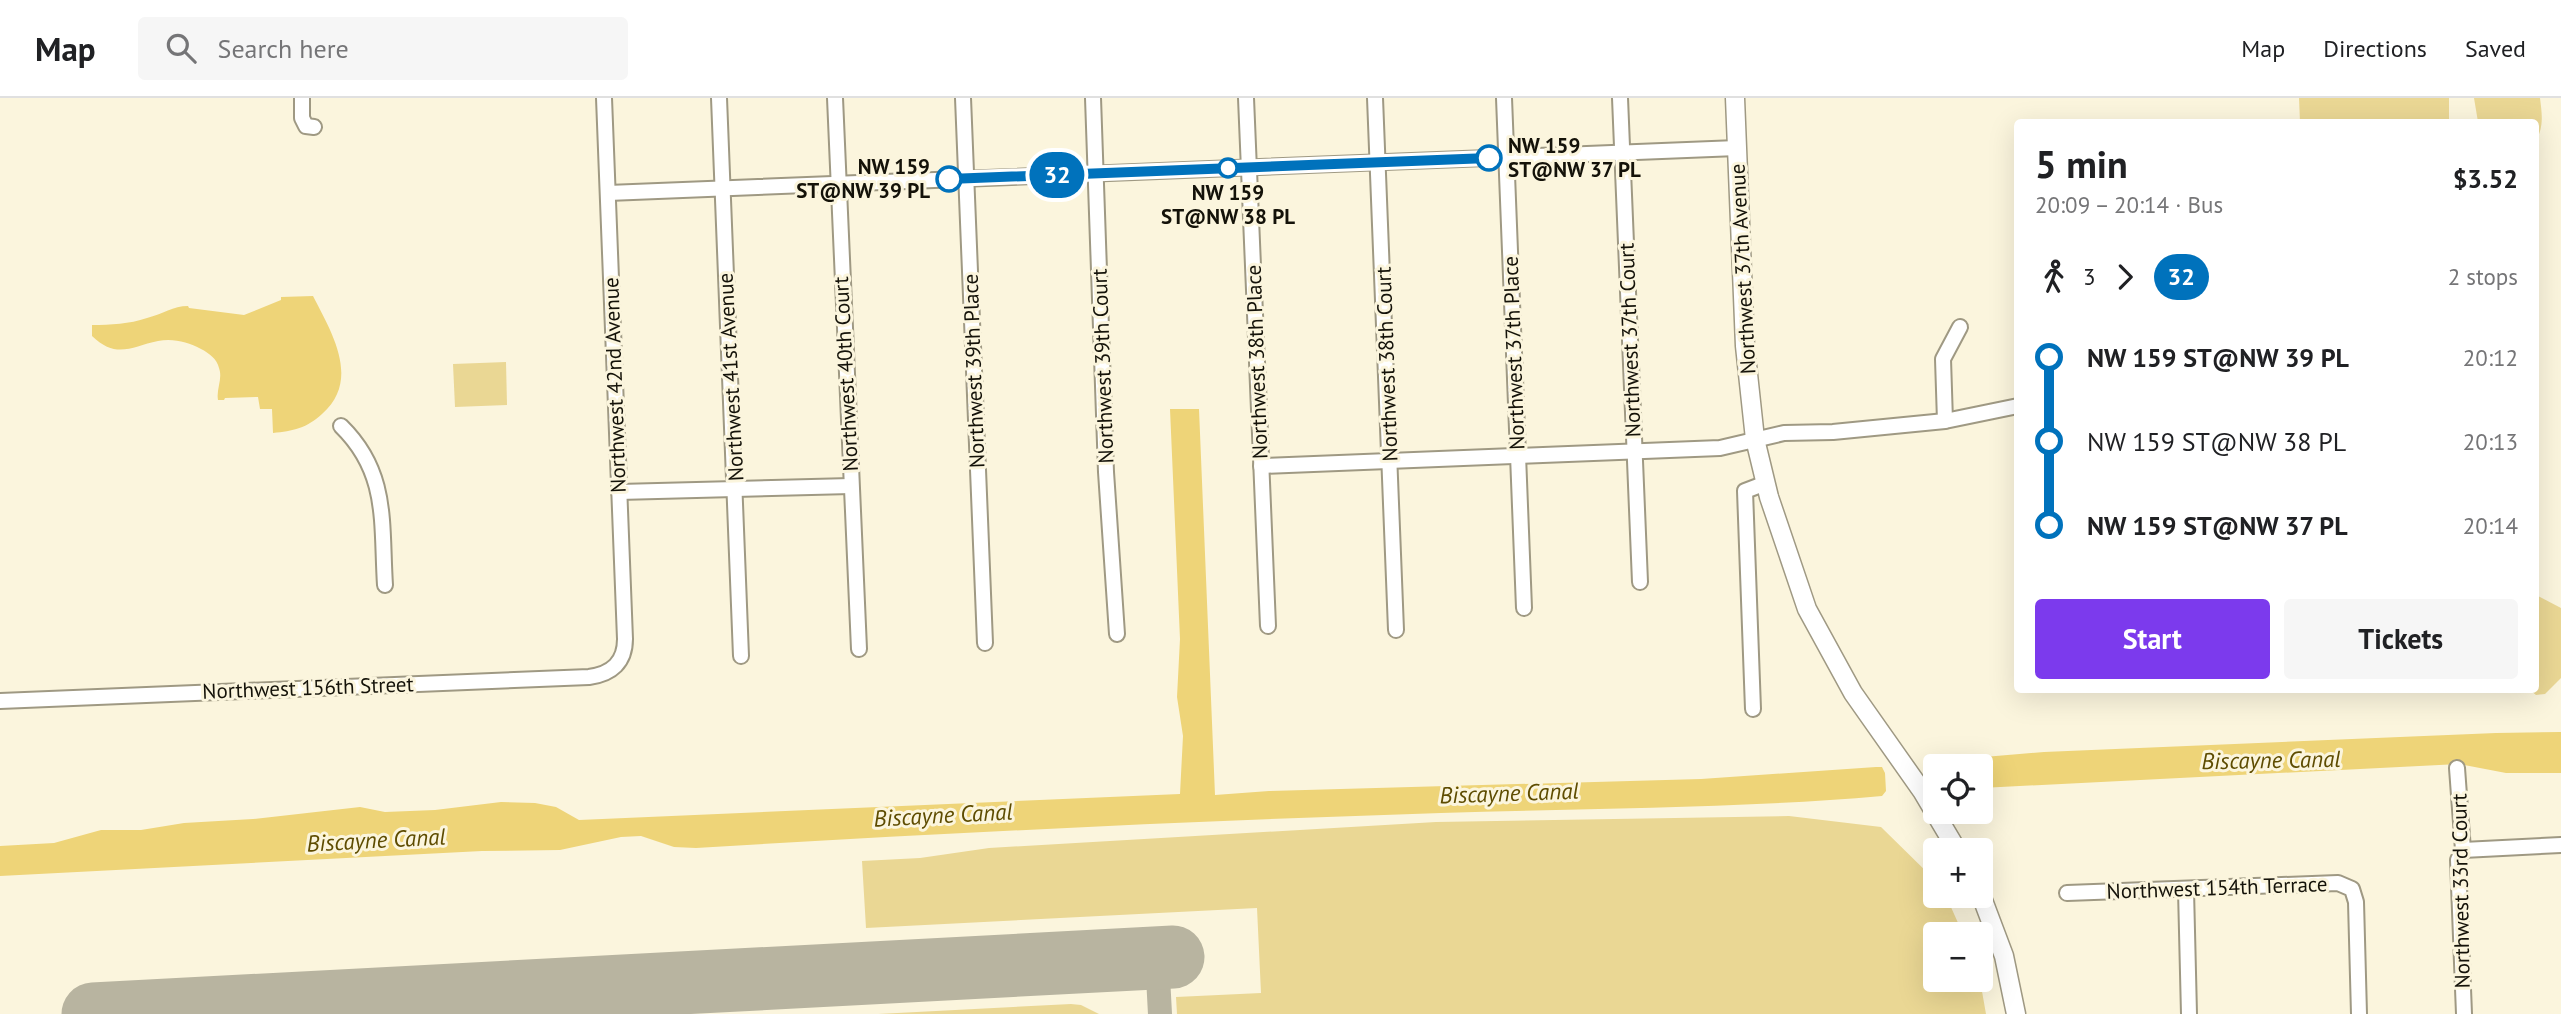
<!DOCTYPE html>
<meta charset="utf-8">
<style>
:root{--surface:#fff;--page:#f6f6f6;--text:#202124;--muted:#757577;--line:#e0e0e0;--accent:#7c3aed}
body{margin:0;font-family:"PT Sans",sans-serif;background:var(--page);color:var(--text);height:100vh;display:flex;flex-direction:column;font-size:26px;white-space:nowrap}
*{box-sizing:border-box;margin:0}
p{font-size:23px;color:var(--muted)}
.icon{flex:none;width:38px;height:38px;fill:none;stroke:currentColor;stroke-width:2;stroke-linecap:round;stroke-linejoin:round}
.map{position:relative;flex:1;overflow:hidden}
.sheet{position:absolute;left:2014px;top:21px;width:525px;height:574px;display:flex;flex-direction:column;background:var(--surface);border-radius:7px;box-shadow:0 7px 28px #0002}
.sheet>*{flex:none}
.badge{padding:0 14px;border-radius:23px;font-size:24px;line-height:46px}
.tools{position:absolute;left:1923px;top:656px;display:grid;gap:14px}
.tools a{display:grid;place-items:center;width:70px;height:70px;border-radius:7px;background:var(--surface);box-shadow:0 7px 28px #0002;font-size:35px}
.map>.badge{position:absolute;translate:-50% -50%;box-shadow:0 0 0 4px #fff}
.legs{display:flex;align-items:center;gap:10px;height:77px;padding:0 21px;font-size:23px}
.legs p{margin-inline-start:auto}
.headline{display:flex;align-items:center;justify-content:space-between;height:119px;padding:0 21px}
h1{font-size:38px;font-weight:800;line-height:52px}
.button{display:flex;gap:14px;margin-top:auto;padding:14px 21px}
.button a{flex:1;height:80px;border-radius:7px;background:var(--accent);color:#fff;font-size:28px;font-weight:800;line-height:80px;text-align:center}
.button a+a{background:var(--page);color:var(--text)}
ul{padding:0 21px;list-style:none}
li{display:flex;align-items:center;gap:24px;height:84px;font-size:26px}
li i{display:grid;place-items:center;width:10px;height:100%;margin:0 9px;background:currentColor}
li i::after{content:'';width:18px;height:18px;margin:-9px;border:5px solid;border-radius:50%;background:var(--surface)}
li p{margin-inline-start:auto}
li:first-child i{background:linear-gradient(#0000 50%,currentColor 0)}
li:last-child i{background:linear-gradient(currentColor 50%,#0000 0)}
header{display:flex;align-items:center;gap:42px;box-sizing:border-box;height:98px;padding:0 35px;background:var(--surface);border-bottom:2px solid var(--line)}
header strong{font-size:33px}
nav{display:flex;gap:38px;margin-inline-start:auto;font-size:24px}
.search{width:490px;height:63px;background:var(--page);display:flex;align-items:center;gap:18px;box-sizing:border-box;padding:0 24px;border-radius:7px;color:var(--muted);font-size:26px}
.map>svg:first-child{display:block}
</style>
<header>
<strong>Map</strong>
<div class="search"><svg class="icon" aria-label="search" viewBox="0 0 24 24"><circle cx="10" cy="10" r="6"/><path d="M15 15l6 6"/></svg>Search here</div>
<nav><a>Map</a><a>Directions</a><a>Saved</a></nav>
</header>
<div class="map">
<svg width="2561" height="916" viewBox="0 0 2561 916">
<rect width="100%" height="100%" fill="#fbf5dd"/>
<g fill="#ead794">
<path d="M2299,0h150v24h-149z"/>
<path d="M2474,0h66c2,16 4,28 -4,43v-19h-58z"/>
<path d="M506,264l1,43 -52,2 -2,-43z"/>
<path d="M2536,497l25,13v70l-16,16 -9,1 -6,-5h6z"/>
<path d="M1789,718l92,11 54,53 1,16h10l17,38h-27v46h44l6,34h-809l-1,-17 85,-4 -4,-85 -391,20 -4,-67 58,-3 69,-10 447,-26z"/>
<path d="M1071,906l10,1 18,9h-221z"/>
</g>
<g fill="#eed478">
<path d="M313,198c19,37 48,84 9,118 -15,14 -29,17 -49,19l-1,-24h-12l-2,-12 -33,1 -1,2h-6c-2,-11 5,-21 1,-32 -2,-9 -10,-15 -18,-19 -13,-7 -28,-11 -43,-8 -26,5 -41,19 -66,-5v-11c19,0 37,-1 55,-7 16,-4 26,-12 41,-12l1,2 55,7 37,-15v-3z"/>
<path d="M1170,311h29l16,386 54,-4 432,-12 175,-12h6l3,6 1,18 -4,5c-147,13 -294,12 -441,17 -249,8 -497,20 -745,35l-22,-1 -33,-11 -20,1 -61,13 -78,1 -482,25v-30l54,-3 47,-13h40l43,-7 69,-4 107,-12 25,5 50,-2 66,-8 34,1 21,4 23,13 601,-26 3,-58 -6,-39 3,-58z"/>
<path d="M2561,634v41h-55l-47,-9 -478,24v-22h-37l5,-6 95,-8 452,-19z"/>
</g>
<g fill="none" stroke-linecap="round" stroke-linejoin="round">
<g stroke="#b8b4a0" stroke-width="24">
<path d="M1157,860l3,56"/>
<path d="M268,907l19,9"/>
<path d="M345,916l28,-15"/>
</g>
<path stroke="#b8b4a0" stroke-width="63" d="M93,916l1080,-57"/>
<defs>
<g id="minor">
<path d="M302,0v20l4,8 8,1"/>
<path d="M719,0l22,558"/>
<path d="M835,0l24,551"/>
<path d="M963,0l22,545"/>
<path d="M1093,0l13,374 11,162"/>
<path d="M1246,0l22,528"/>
<path d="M1375,0l21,532"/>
<path d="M1504,0l20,510"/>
<path d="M1620,0l20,484"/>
<path d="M608,95l1129,-45"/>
<path d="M1945,323l-2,-62 17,-32"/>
<path d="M341,328c48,47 40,97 44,159"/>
<path d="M1261,368l459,-18 64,-15 49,-1 112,-11 73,-15"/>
<path d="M619,394l232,-6"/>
<path d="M0,603l589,-24c23,-3 36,-15 36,-38l-21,-541"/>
<path d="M1753,611l-8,-218 21,-8"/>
<path d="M2457,670l6,82 -5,10 6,154"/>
<path d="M2463,752l98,-5"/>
<path d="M2186,792l3,124"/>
<path d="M2067,795l271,-10 14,6 4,13 3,112"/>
</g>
<g id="major">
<path d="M1735,0l10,248 10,93 14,58 38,112 46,84 69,98 35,59"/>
<path d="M1981,797l23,61 12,58"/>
</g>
</defs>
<use href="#minor" stroke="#9f9983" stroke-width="18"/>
<use href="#major" stroke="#9f9983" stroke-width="21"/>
<use href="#minor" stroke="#fff" stroke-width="14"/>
<use href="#major" stroke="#fff" stroke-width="18"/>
</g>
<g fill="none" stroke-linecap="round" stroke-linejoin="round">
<defs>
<path id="line-1" d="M949,81l540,-21"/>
</defs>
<use href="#line-1" stroke="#fff" stroke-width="16"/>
<use href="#line-1" stroke="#0072bc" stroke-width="10"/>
</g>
<g fill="#fff" stroke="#0072bc" stroke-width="3.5">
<circle cx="1489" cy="60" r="12"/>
<circle cx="1228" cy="70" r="9"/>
<circle cx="949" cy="81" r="12"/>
</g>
<g text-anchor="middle" stroke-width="6" stroke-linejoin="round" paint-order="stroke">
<g font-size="21" font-weight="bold" fill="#141209" stroke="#fbf5dd" text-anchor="start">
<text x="1508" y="55">NW 159<tspan x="1508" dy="24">ST@NW 37 PL</tspan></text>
<text x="930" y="76" text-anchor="end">NW 159<tspan x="930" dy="24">ST@NW 39 PL</tspan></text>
<text x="1228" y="102" text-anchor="middle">NW 159<tspan x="1228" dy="24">ST@NW 38 PL</tspan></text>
</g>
<g font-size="21" fill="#141209" stroke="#fbf5dd">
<text transform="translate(1743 171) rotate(-93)" y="7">Northwest 37th Avenue</text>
<text transform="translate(1630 242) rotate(-92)" y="7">Northwest 37th Court</text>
<text transform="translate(1514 255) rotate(-92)" y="7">Northwest 37th Place</text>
<text transform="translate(1257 264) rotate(-92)" y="7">Northwest 38th Place</text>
<text transform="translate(1387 266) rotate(-92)" y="7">Northwest 38th Court</text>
<text transform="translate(1103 268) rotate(-92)" y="7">Northwest 39th Court</text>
<text transform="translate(974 273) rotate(-92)" y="7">Northwest 39th Place</text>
<text transform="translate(846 276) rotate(-93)" y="7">Northwest 40th Court</text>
<text transform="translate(731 279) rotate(-93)" y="7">Northwest 41st Avenue</text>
<text transform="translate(615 287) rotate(-92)" y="7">Northwest 42nd Avenue</text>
<text transform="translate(308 590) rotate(-2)" y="7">Northwest 156th Street</text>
<text transform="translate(2217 790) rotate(-2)" y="7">Northwest 154th Terrace</text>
<text transform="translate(2461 793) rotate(-91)" y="7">Northwest 33rd Court</text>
</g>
<g font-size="23" font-style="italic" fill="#5e4c00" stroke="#fbf5dd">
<text transform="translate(2271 662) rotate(-1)" y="8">Biscayne Canal</text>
<text transform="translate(1509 695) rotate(-2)" y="8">Biscayne Canal</text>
<text transform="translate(943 717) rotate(-3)" y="8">Biscayne Canal</text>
<text transform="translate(376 742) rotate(-3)" y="8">Biscayne Canal</text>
</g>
</g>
</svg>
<div class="tools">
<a><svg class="icon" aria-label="locate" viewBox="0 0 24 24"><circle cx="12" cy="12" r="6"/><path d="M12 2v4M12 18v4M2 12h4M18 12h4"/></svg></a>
<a>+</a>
<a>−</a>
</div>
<b class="badge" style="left:1057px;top:77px;background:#0072bc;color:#fff">32</b>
<section class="sheet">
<div class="headline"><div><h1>5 min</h1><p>20:09 – 20:14 · Bus</p></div><b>$3.52</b></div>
<div class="legs"><svg class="icon" aria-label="walk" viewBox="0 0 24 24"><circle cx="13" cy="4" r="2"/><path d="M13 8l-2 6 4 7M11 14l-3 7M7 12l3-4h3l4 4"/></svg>3<svg class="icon" aria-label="forward" viewBox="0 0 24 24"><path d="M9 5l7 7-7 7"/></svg><b class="badge" style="background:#0072bc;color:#fff">32</b><p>2 stops</p></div>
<ul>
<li><i style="color:#0072bc"></i><b>NW 159 ST@NW 39 PL</b><p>20:12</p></li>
<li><i style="color:#0072bc"></i><span>NW 159 ST@NW 38 PL</span><p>20:13</p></li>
<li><i style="color:#0072bc"></i><b>NW 159 ST@NW 37 PL</b><p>20:14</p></li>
</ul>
<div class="button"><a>Start</a><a>Tickets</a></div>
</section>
</div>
